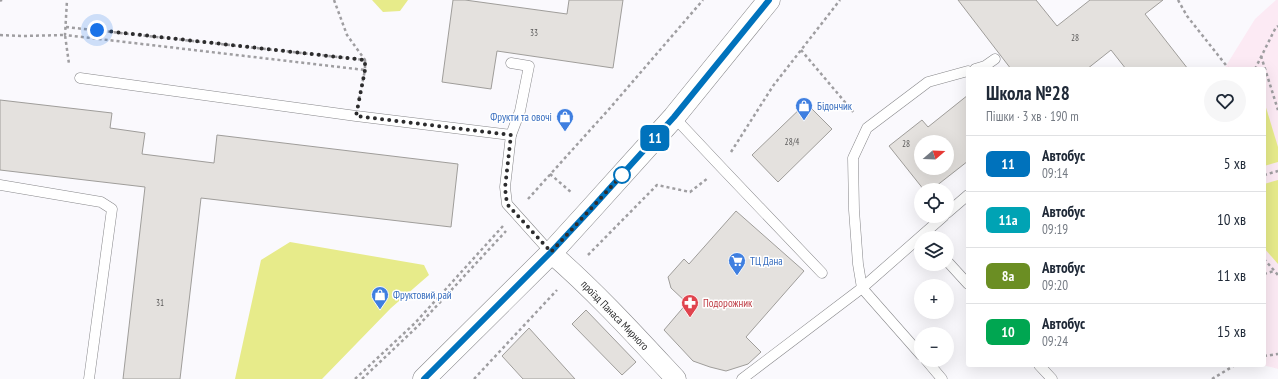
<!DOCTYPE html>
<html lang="uk">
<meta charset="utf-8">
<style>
:root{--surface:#fff;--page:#f6f6f7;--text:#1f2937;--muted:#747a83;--line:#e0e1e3}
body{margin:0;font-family:"PT Sans Narrow",sans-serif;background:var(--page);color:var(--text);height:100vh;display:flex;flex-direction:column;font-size:15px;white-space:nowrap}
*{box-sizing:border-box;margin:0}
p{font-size:13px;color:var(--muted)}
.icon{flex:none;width:22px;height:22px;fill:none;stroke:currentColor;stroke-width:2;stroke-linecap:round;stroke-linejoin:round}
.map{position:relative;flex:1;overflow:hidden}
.drawer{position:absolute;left:966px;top:67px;width:300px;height:300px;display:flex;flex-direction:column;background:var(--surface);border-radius:4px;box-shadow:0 4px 16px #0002}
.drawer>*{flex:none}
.badge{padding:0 8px;border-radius:6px;font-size:14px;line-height:26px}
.needle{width:26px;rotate:71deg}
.buttons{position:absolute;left:914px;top:135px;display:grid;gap:8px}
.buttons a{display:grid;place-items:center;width:40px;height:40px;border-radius:50%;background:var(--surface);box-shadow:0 4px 16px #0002;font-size:20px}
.you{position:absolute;width:20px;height:20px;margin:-10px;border:3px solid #fff;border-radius:50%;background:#1a73e8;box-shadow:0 0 0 6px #1a73e833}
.map>.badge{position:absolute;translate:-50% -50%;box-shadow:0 0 0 2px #fff}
.round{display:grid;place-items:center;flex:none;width:42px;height:42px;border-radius:21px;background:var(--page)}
.overview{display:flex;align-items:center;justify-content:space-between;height:68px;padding:0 20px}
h1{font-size:19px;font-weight:800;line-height:30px}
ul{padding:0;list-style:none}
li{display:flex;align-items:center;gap:12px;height:56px;padding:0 20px;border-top:1px solid var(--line)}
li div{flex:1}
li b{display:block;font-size:15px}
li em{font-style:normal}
li .badge{min-width:44px;font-weight:700;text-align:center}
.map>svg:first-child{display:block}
</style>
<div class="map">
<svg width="1278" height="379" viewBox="0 0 1278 379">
<rect width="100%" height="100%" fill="#faf9fd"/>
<path fill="#fceaf4" d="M1276,0h2v369l-15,-4h1v-296h-40l31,-50z"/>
<g fill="#e7eb8a">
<path d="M372,0h36l-8,11 -17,1z"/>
<path d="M1264,101l14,46v15l-14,4z"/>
<path d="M1278,180v84l-14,-16v-64z"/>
<path d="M290,242l134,23 5,10 -38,33 -69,71h-87l26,-119z"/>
</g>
<g fill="#e4e1de" stroke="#9f9d9a" fill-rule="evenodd">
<path d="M453,0h12l102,14 2,-14h54l-10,68 -116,-17 -6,38 -49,-7z"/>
<path d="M958,0h78l21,26 33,-26h73l-18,14 43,55h-62l-15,-19 -24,19h-76z"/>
<path d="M968,95v66l-37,29h-7l-35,-44 33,-26 6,7zM921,142h26v26h-26z"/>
<path d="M0,100l112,13 -2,15 35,5 -3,21 72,9 3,-28 241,29 -7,63 -250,-29 -21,181h-57l22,-192 -145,-17z"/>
<path d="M806,103l26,26 -54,53 -26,-27z"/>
<path d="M736,211l68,60 -58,66 15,15 -13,12 -22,7 -16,-4 -17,-6 -29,-31 23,-27 -16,-15 -3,-11 16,-18 5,5z"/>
<path d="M586,310l50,52 -14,13 -50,-51z"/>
<path d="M529,328l46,51h-52l-21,-23z"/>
</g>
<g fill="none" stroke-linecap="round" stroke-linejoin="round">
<defs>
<g id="lane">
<path d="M511,63l18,3 -9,45 -9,24"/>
<path d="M975,69l10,-3 10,-7"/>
<path d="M80,78l276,38 155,19 -6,52 2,17 44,49"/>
<path d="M674,117l47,50 101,106"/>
<path d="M0,185l101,17 11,7 -23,170"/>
<path d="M947,213l21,-18"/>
<path d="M947,261l21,23"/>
<path d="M921,355l-59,-67 -4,-24 -4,-54 -1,-52 14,-30 61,-46 40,-11"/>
<path d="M926,360l16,19"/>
<path d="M1039,365l13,14"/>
<path d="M742,379l120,-91 82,-72"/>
</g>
<path id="street" d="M551,253c45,39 85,83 125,126"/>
<path id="secondary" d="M424,379l127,-126 40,-44 83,-92 95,-117"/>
</defs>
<use href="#lane" stroke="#87878a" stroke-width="11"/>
<use href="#street" stroke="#87878a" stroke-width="21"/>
<use href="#secondary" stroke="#87878a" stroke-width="23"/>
<g stroke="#9f9ea1" stroke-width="2.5" stroke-dasharray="3 3" stroke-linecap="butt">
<path d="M334,0l13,35 18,25"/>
<path d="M1178,0l9,16 42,53"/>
<path d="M0,1l2,-1"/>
<path d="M66,27l299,33v10l-300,-35 2,-35"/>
<path d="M0,35l22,1 43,-1 4,29"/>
<path d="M801,50l54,64"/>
<path d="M1261,56l17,54"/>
<path d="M1255,69l21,-42 2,-1"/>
<path d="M359,99l6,-29"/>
<path d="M731,152l42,-66 67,-86"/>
<path d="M550,174l22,19"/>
<path d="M1264,175l14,-4"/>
<path d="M528,199l82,-91 93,-108"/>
<path d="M588,255l69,-70 33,7 18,-14"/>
<path d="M1264,259l14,16"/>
<path d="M1264,274l10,-3"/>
<path d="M1264,356l14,-2"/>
<path d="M355,379l60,-56 88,-97"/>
<path d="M362,379l56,-53 88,-95"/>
<path d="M474,379l83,-89"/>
<path d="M1212,379l23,-14"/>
</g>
<use href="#lane" stroke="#fff" stroke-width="10"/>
<use href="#street" stroke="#fff" stroke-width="20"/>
<use href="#secondary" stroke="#fff" stroke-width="22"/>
</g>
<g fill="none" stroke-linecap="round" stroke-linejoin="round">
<defs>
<path id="line" d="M424,379l127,-127 40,-43 83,-92 95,-117"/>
</defs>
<use href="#line" stroke="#fff" stroke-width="9"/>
<use href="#line" stroke="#0072bc" stroke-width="6"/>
<path stroke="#2c2c2d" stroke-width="4" stroke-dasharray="0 7.2" d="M97,30l268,30v10l-9,46 155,19 -6,53 2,16 44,48 71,-77"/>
</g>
<defs>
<symbol id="shop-pin" viewBox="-11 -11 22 30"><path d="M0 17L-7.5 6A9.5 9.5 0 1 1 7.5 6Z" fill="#3f7fe0" stroke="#fff"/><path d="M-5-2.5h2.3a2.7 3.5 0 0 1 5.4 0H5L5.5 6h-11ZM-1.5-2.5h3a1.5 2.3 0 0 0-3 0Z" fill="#fff"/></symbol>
<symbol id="supermarket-pin" viewBox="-11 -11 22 30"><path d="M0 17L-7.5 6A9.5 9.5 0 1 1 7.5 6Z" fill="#3f7fe0" stroke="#fff"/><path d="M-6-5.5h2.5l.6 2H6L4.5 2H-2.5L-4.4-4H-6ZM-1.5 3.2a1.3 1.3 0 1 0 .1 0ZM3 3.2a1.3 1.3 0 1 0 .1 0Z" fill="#fff"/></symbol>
<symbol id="pharmacy-pin" viewBox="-11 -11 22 30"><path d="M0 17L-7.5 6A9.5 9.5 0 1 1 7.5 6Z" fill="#e0444e" stroke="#fff"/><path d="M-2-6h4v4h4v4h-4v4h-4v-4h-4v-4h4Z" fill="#fff"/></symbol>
</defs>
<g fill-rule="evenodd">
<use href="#shop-pin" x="794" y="96" width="20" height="27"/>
<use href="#shop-pin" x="555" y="107" width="20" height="27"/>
<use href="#supermarket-pin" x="727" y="251" width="20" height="27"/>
<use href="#shop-pin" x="370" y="285" width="20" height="27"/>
<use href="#pharmacy-pin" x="680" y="293" width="20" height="27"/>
</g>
<circle fill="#fff" stroke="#0072bc" stroke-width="2" cx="622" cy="175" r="8"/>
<g text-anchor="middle" stroke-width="3" stroke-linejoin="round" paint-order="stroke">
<g font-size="9" fill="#5a5959">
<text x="534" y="36">33</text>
<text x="1075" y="41">28</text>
<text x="792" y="145">28/4</text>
<text x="906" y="147">28</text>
<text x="160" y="306">31</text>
</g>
<g font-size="11" fill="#366cbe" stroke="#fff" text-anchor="start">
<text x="817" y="110">Бідончик</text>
<text x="552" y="121" text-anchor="end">Фрукти та овочі</text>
<text x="750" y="265">ТЦ Дана</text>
<text x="393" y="299">Фруктовий рай</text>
</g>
<g font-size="11" fill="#be3a42" stroke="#fff" text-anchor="start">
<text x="703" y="307">Подорожник</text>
</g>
<g font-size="11" fill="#2c2c2d" stroke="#fff">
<text transform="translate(615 315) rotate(46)" y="4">проїзд Панаса Мирного</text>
</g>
</g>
</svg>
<div class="buttons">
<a><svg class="needle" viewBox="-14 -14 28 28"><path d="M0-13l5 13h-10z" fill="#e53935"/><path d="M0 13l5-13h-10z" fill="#747a83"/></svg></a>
<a><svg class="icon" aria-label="locate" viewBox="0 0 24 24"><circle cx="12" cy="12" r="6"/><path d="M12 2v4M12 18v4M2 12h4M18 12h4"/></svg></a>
<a><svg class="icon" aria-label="layers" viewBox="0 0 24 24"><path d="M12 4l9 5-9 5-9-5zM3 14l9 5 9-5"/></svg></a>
<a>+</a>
<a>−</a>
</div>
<div class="you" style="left:97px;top:30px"></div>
<b class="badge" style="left:655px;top:138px;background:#0072bc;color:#fff">11</b>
<section class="drawer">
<div class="overview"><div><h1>Школа №28</h1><p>Пішки · 3 хв · 190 m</p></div><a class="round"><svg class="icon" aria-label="heart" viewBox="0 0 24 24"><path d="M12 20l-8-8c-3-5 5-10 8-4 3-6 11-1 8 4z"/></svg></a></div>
<ul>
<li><span class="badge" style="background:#0072bc;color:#fff">11</span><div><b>Автобус</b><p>09:14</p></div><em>5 хв</em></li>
<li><span class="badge" style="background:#00a3b4;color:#fff">11а</span><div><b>Автобус</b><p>09:19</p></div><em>10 хв</em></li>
<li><span class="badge" style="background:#6b8e23;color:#fff">8а</span><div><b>Автобус</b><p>09:20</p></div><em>11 хв</em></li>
<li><span class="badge" style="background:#00a651;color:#fff">10</span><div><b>Автобус</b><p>09:24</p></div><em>15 хв</em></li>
</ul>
</section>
</div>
